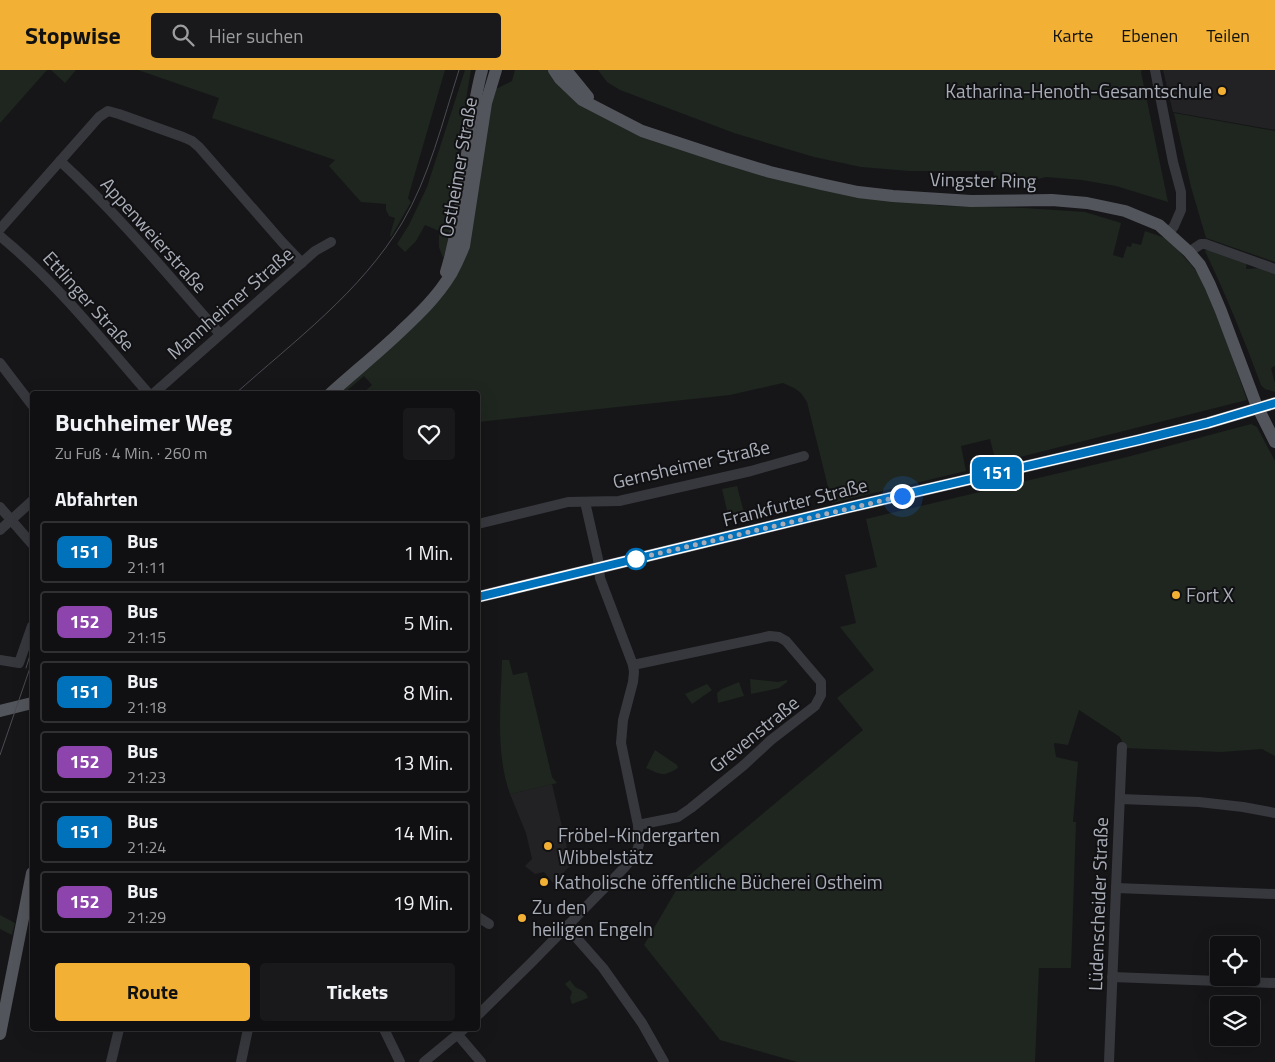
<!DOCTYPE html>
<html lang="de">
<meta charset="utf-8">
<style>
:root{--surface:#101012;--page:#19191b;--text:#f1f3f6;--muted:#9c9d9f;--line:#303032;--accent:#f2b134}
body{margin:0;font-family:"Titillium Web",sans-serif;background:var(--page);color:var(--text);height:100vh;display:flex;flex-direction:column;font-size:19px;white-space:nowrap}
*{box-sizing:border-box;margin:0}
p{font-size:16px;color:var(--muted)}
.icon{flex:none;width:28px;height:28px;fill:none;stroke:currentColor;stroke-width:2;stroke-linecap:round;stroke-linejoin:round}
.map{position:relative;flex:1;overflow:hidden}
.drawer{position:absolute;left:30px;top:321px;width:450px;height:640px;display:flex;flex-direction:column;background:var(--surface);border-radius:5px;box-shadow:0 5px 20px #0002,0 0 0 1px var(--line)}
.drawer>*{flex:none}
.badge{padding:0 10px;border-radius:8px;font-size:18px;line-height:32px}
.tools{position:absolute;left:1210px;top:866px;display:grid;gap:10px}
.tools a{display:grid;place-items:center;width:50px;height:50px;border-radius:5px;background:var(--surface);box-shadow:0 5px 20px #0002,0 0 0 1px var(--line);font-size:25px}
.you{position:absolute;width:25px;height:25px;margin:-12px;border:4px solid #fff;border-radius:50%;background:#1a73e8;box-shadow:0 0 0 8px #1a73e833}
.map>.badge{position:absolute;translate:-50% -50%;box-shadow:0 0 0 2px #fff}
h2{padding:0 25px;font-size:19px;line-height:45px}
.round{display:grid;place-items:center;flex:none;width:52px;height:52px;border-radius:5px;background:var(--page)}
.overview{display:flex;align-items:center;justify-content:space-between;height:85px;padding:0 25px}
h1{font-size:24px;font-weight:700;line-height:38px}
.cta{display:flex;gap:10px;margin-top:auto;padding:10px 25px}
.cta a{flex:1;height:58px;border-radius:5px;background:var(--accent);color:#111;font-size:20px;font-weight:700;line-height:58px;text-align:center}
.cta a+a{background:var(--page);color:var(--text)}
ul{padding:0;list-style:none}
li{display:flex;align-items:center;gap:15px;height:62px;margin:0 10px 8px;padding:0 15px;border:2px solid var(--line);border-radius:5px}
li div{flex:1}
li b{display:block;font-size:19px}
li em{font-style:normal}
li .badge{min-width:55px;font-weight:700;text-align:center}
header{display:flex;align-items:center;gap:30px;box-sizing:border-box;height:70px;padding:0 25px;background:var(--accent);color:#111}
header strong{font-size:24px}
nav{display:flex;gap:28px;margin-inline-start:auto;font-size:18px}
.search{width:350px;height:45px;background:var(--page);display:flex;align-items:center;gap:12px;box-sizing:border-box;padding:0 18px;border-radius:5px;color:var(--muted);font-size:19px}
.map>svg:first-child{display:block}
</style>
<header>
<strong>Stopwise</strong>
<div class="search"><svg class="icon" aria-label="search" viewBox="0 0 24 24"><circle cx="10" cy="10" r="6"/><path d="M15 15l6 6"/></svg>Hier suchen</div>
<nav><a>Karte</a><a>Ebenen</a><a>Teilen</a></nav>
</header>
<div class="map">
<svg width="1275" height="992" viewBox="0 0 1275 992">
<rect width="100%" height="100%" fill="#161618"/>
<g fill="#222225">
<path d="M1163,0h112v60l-102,-18z"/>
<path d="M552,714l19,81 -18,18 -9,-11 -9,2 -10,-8 7,-7 -6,-26 -16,-39z"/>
</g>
<g fill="#1e261f">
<path d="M0,0h47l-47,53z"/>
<path d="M51,0h25l-11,13z"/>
<path d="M138,0h307l-34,117 -3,11 3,4 -20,35 -1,-2 5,-17 -6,-2 -3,-6v-6l-25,-2 -32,-36 6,-6 -123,-42 7,-20z"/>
<path d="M465,0h6c-5,27 -8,54 -13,82 -4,17 -10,32 -4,50l-7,46 -4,10 -4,-11v-16l-14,-6 -9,16 -11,11 -8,-8 12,-19 18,-38z"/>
<path d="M515,0h34l31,34 274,92 90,10 81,2 60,4 36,11 -8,32 10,3 4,-12 4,1 1,-4 9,2 4,-14 23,8 25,28 15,20 39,113 -251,63 -6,-24 -29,7 5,25 -134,32 -25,-101 -6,-9 -7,-5 -11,-5 -53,12 -252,27v-28h-116l10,-9 -8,-9 -21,18 -3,-4 106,-102 48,-198 18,-9z"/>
<path d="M598,0h544l-1,2 27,130 -52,-16 -34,-6 -36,-3 -8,2h-43l-2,-8h-84l-48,-4 -47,-10 -80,-24 -114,-43 -13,-8z"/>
<path d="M1174,43l101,18v131l-69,-24 -15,-51z"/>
<path d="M1208,179l39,12 -1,8 15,-1 14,5v93l-4,2 4,15v9l-10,-3 -4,-4c-17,-46 -35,-90 -56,-134z"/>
<path d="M1251,354l6,3 18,34v295l-13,-7 -41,3 -96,-4 -5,-11 -41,-27 -11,35 -13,-2 -1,1 2,13 22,5 -5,60h3l-5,146h-32l-4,94h-238l-77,-22 -76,-95 37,-63 182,-152 -26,-32 37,-28 -34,-43 16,-4 -11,-48 32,-8 -11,-48 261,-62z"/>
<path d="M737,416l8,30 -16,3 -7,-30z"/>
<path d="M502,590h7l4,15 14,-3 25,105 5,6 -47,11c-15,-42 -9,-90 -8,-134z"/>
<path d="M750,609l28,3 9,-2v2l-8,6 -28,6z"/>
<path d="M739,612l5,14 -26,7 -1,-10 5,-4z"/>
<path d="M707,614l5,6 -20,14 -7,-10z"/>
<path d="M655,680l22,15 1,3c-15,9 -16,7 -32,0z"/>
<path d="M0,845l15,8 -3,12 -12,-6z"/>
<path d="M570,910c2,3 5,7 7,8 6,3 9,3 11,10l-16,6 -2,-6 2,-6 -7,-8z"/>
</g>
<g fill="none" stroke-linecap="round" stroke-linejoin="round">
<g stroke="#37383d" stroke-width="10">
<path d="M1155,0l18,92 8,30v18l-7,16 -5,7"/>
<path d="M60,91c58,53 108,114 160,173"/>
<path d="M0,159l99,-112 9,-6 11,3 64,23 9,4 7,6 83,95 20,21"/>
<path d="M0,166c56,46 101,103 149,158"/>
<path d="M1189,182l12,-8h4l70,25"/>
<path d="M0,293l32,42"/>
<path d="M153,324l162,-143 16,-9"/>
<path d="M0,437l32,37"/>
<path d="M478,454l90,-22 51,-1 132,-30 53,-15"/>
<path d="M0,460l32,-29"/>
<path d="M0,590l19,3 13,-37"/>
<path d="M633,595l137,-29 9,1 7,4 35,41v13l-6,11 -44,34 -27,25 -53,43 -13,9 -40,8"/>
<path d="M1120,729l79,3 44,5 32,6"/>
<path d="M1116,818l159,6"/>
<path d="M478,847l11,7"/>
<path d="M566,856l37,42 39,55 22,39"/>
<path d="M1112,907l163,6"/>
<path d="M478,945l53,-52 93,-95 12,-14 3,-10 -1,-19 -17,-82 2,-23 10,-38 1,-10 -1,-7 -33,-87 -2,-19 -13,-57"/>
<path d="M384,959l16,33"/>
<path d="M458,965l23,27"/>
<path d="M111,992l8,-33"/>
<path d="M241,992l7,-33"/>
<path d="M424,992l40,-33"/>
<path d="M1109,992l7,-174 6,-141"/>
</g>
<g stroke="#53555c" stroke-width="12">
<path d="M554,0l6,9 22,21 60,31 82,27 46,14 51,12 37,8 35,4 78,5 81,-1 35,3 38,8 34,14 30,27 11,13 10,20 11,26 35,93 19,38"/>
<path d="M566,0l22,27"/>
<path d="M446,202c16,-52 18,-107 27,-160 3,-14 5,-28 9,-42"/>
<path d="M330,324c23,-21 47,-40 70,-62 19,-18 37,-35 51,-58 5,-9 9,-18 13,-28l22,-143 10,-33"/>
<path d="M478,527l368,-89 293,-68 69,-17 67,-20"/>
<path d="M0,641l32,-8"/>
<path d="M0,964l32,-161"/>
</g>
<g stroke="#4a4c52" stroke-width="1">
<path d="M235,324c59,-53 126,-102 167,-171 27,-45 41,-103 57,-153"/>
<path d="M26,598l6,-19"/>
<path d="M0,685l32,-93"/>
</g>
</g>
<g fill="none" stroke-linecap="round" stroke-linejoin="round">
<defs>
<path id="line" d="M478,527l368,-89 293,-68 69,-17 67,-20"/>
</defs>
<use href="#line" stroke="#fff" stroke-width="11"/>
<use href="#line" stroke="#0072bc" stroke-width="8"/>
<path stroke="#a8adb8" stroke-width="5" stroke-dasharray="0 9" d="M636,489h-1l267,-63"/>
</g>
<g fill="#f2b134" stroke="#111113" stroke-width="2">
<circle cx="1222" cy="21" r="5"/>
<circle cx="1176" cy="525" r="5"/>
<circle cx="548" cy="776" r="5"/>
<circle cx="544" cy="812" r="5"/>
<circle cx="522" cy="848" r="5"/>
</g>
<circle fill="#fff" stroke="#0072bc" stroke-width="2.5" cx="636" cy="489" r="10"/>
<g text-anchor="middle" stroke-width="4" stroke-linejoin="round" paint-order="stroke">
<g font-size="19" fill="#a8adb8" stroke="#111113" text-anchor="start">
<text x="1212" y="28" text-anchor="end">Katharina-Henoth-Gesamtschule</text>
<text x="1186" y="532">Fort X</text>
<text x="558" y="772">Fröbel-Kindergarten<tspan x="558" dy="22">Wibbelstätz</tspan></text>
<text x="554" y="819">Katholische öffentliche Bücherei Ostheim</text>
<text x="532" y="844">Zu den<tspan x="532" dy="22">heiligen Engeln</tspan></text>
</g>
<g font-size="19" fill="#a8adb8" stroke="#111113">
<text transform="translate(458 97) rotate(-80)" y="7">Ostheimer Straße</text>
<text transform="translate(983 110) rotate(1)" y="7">Vingster Ring</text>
<text transform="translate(154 165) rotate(48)" y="7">Appenweierstraße</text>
<text transform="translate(89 231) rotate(48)" y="7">Ettlinger Straße</text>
<text transform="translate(230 233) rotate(-41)" y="7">Mannheimer Straße</text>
<text transform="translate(691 394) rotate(-13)" y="7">Gernsheimer Straße</text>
<text transform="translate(795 432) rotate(-14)" y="7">Frankfurter Straße</text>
<text transform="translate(754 664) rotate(-39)" y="7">Grevenstraße</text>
<text transform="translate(1098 834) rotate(-88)" y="7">Lüdenscheider Straße</text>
</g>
</g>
</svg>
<div class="tools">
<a><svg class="icon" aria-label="locate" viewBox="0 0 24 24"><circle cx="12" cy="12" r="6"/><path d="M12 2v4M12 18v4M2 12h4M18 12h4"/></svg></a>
<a><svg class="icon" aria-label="layers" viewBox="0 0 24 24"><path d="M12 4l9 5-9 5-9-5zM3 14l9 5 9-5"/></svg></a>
</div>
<div class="you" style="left:902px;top:426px"></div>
<b class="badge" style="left:997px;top:403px;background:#0072bc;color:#fff">151</b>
<section class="drawer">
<div class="overview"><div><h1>Buchheimer Weg</h1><p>Zu Fuß · 4 Min. · 260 m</p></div><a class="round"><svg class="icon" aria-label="heart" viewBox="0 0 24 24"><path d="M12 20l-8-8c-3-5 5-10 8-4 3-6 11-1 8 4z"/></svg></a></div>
<h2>Abfahrten</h2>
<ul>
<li><span class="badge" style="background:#0072bc;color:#fff">151</span><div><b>Bus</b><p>21:11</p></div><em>1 Min.</em></li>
<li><span class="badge" style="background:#8e44ad;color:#fff">152</span><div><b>Bus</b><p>21:15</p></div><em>5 Min.</em></li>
<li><span class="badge" style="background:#0072bc;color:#fff">151</span><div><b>Bus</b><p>21:18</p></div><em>8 Min.</em></li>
<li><span class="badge" style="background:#8e44ad;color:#fff">152</span><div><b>Bus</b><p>21:23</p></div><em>13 Min.</em></li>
<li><span class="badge" style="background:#0072bc;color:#fff">151</span><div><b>Bus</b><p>21:24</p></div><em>14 Min.</em></li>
<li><span class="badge" style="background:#8e44ad;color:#fff">152</span><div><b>Bus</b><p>21:29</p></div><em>19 Min.</em></li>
</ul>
<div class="cta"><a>Route</a><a>Tickets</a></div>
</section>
</div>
